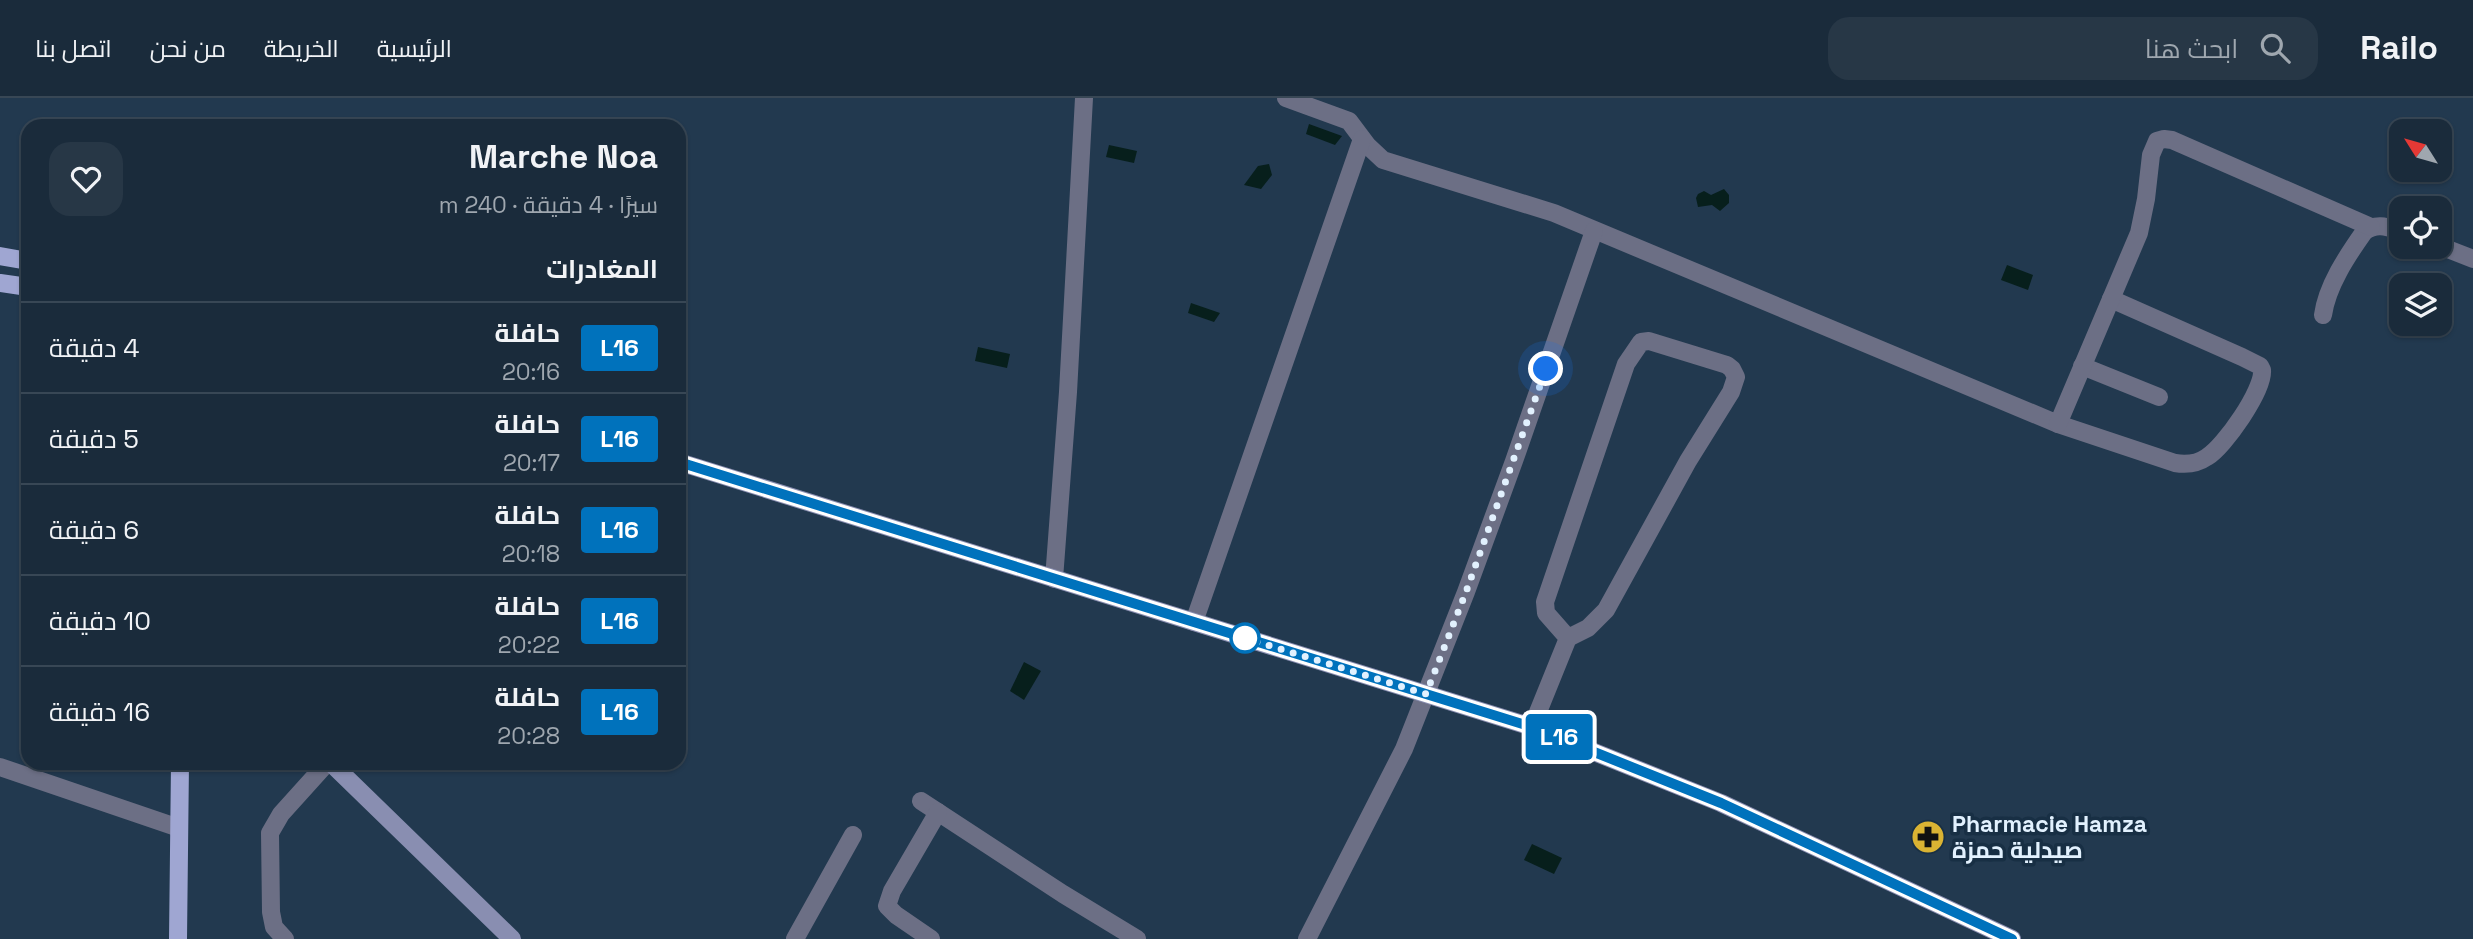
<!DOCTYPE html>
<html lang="ar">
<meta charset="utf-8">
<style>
:root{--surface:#1a2b3b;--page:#273746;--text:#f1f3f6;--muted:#9fa7af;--line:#384755}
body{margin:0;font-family:"Space Grotesk",Cairo,sans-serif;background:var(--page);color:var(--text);direction:rtl;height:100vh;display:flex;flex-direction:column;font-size:26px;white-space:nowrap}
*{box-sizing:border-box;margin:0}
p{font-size:23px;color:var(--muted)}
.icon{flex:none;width:38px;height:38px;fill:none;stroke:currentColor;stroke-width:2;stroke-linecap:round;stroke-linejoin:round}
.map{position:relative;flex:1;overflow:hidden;direction:ltr}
.details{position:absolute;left:21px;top:21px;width:665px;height:651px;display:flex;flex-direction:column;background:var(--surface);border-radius:21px;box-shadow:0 2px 5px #0004,0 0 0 2px var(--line);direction:rtl}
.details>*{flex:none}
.badge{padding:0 14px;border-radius:5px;font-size:24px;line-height:46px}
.needle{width:46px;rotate:307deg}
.fabs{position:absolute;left:2389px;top:21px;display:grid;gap:14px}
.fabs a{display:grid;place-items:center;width:63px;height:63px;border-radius:14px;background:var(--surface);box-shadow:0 2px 5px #0004,0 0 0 2px var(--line);font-size:35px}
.you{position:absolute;width:35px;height:35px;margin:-18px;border:5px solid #fff;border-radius:50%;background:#1a73e8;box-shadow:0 0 0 10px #1a73e833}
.map>.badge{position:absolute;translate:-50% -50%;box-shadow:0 0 0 4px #fff}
h2{padding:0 28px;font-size:26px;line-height:63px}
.round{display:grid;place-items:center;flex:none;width:74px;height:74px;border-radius:21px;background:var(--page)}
.head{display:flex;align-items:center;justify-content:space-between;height:119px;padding:0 28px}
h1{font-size:33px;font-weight:600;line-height:52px}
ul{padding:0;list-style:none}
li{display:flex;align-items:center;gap:21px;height:91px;padding:0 28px;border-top:2px solid var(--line)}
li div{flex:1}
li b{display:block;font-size:26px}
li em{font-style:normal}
li .badge{min-width:77px;font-weight:700;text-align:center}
header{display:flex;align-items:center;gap:42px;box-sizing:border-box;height:98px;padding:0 35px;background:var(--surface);border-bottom:2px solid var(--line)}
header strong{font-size:33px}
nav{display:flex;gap:38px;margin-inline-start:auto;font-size:24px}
.search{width:490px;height:63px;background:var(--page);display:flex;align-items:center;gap:18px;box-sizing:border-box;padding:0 24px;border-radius:21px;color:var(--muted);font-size:26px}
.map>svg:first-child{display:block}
</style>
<header>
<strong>Railo</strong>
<div class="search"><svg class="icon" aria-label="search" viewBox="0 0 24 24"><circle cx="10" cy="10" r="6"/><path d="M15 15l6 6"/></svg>ابحث هنا</div>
<nav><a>الرئيسية</a><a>الخريطة</a><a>من نحن</a><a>اتصل بنا</a></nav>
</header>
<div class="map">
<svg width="2473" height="841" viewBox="0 0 2473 841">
<rect width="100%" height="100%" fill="#22394f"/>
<g fill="#071f1c">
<path d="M1309,26l33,12 -7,9 -29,-11z"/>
<path d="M1109,47l28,6 -3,12 -28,-6z"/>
<path d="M1269,66l3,11 -11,14 -17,-4 14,-19z"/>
<path d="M1724,91l5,6v8l-9,8 -8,-6 -14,2 -2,-9 2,-4 6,-3 7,4z"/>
<path d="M2007,167l26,10 -5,15 -27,-10z"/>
<path d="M1191,205l29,10 -6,9 -26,-9z"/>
<path d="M978,249l32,7 -3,14 -32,-7z"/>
<path d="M1024,564l17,9 -17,29 -14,-9z"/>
<path d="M1532,746l30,14 -8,16 -30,-14z"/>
</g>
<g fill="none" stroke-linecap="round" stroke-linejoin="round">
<g stroke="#6c6f85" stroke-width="18">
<path d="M1286,0l63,23 18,24 16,15 171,53 504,211 117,39c12,2 22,1 32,-6 17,-10 57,-67 55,-87l-2,-4 -18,-9 -131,-58"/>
<path d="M2440,148l33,13"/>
<path d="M2323,217c4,-29 24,-59 41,-83 12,-10 24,-5 37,-1"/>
<path d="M2082,268l77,31"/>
<path d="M2058,326l81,-191 7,-34 5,-44 6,-14 7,-2 8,1 199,87"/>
<path d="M1054,481l14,-187 16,-294"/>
<path d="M1194,524l168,-483"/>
<path d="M1532,629l36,-89 20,-10 18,-18 82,-149 43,-69 5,-15 -4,-8 -5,-4 -78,-24 -8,1 -15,22 -81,238 1,11 22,25"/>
<path d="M0,669l179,61"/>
<path d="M921,703l142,93 74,45"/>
<path d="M285,841l-11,-12 -3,-15 -1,-79 11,-19 46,-51"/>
<path d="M795,841l58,-104"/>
<path d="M931,841l-35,-24 -9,-9 5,-15 46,-79"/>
<path d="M1307,841l97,-190 62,-157 48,-131 80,-230"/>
</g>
<g stroke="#898eb1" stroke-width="18">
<path d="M679,364l853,265 189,76 291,136"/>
<path d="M331,665l181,176"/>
</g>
<g stroke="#9fa6d2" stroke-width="18">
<path d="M0,158l28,5"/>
<path d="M0,185l28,4"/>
<path d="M178,841l2,-176"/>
</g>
</g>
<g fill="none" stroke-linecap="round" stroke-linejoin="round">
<defs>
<path id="line" d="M679,364l853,265 189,76 291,136"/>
</defs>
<use href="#line" stroke="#fff" stroke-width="16"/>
<use href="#line" stroke="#0072bc" stroke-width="10"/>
<path stroke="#e2f1fe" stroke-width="7" stroke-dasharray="0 12.6" d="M1245,540l181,56 40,-102 80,-223"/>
</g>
<defs>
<symbol id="pharmacy-disc" viewBox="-11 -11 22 22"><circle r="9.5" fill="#dab333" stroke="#182f44"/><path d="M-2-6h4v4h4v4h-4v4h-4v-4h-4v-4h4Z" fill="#111"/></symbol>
</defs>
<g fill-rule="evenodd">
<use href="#pharmacy-disc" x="1909" y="720" width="38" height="38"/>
</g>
<circle fill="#fff" stroke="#0072bc" stroke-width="3.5" cx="1245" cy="540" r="14"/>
<g text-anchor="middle" stroke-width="7" stroke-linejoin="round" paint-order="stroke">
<g font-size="23" font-weight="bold" fill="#e2f1fe" stroke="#182f44" text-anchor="start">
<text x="1952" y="734">Pharmacie Hamza<tspan x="1952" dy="26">صيدلية حمزة</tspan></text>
</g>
</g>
</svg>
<div class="fabs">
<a><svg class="needle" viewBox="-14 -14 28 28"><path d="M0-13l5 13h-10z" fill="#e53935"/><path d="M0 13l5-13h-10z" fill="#9fa7af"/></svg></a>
<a><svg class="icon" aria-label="locate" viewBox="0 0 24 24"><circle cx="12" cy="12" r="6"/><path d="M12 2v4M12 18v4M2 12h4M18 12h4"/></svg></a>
<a><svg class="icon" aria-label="layers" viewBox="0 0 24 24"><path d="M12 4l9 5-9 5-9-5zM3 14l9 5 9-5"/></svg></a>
</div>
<div class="you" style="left:1546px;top:271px"></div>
<b class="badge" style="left:1559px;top:639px;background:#0072bc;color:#fff">L16</b>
<section class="details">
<div class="head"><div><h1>Marche Noa</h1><p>سيرًا · 4 دقيقة · 240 m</p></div><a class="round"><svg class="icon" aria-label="heart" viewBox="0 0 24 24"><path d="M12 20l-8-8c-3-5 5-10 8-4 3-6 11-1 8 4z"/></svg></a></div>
<h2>المغادرات</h2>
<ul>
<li><span class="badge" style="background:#0072bc;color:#fff">L16</span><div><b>حافلة</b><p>20:16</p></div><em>4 دقيقة</em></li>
<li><span class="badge" style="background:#0072bc;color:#fff">L16</span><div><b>حافلة</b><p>20:17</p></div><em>5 دقيقة</em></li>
<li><span class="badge" style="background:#0072bc;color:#fff">L16</span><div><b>حافلة</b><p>20:18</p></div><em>6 دقيقة</em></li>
<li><span class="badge" style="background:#0072bc;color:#fff">L16</span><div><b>حافلة</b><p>20:22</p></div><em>10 دقيقة</em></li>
<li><span class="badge" style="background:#0072bc;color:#fff">L16</span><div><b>حافلة</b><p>20:28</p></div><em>16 دقيقة</em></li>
</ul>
</section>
</div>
